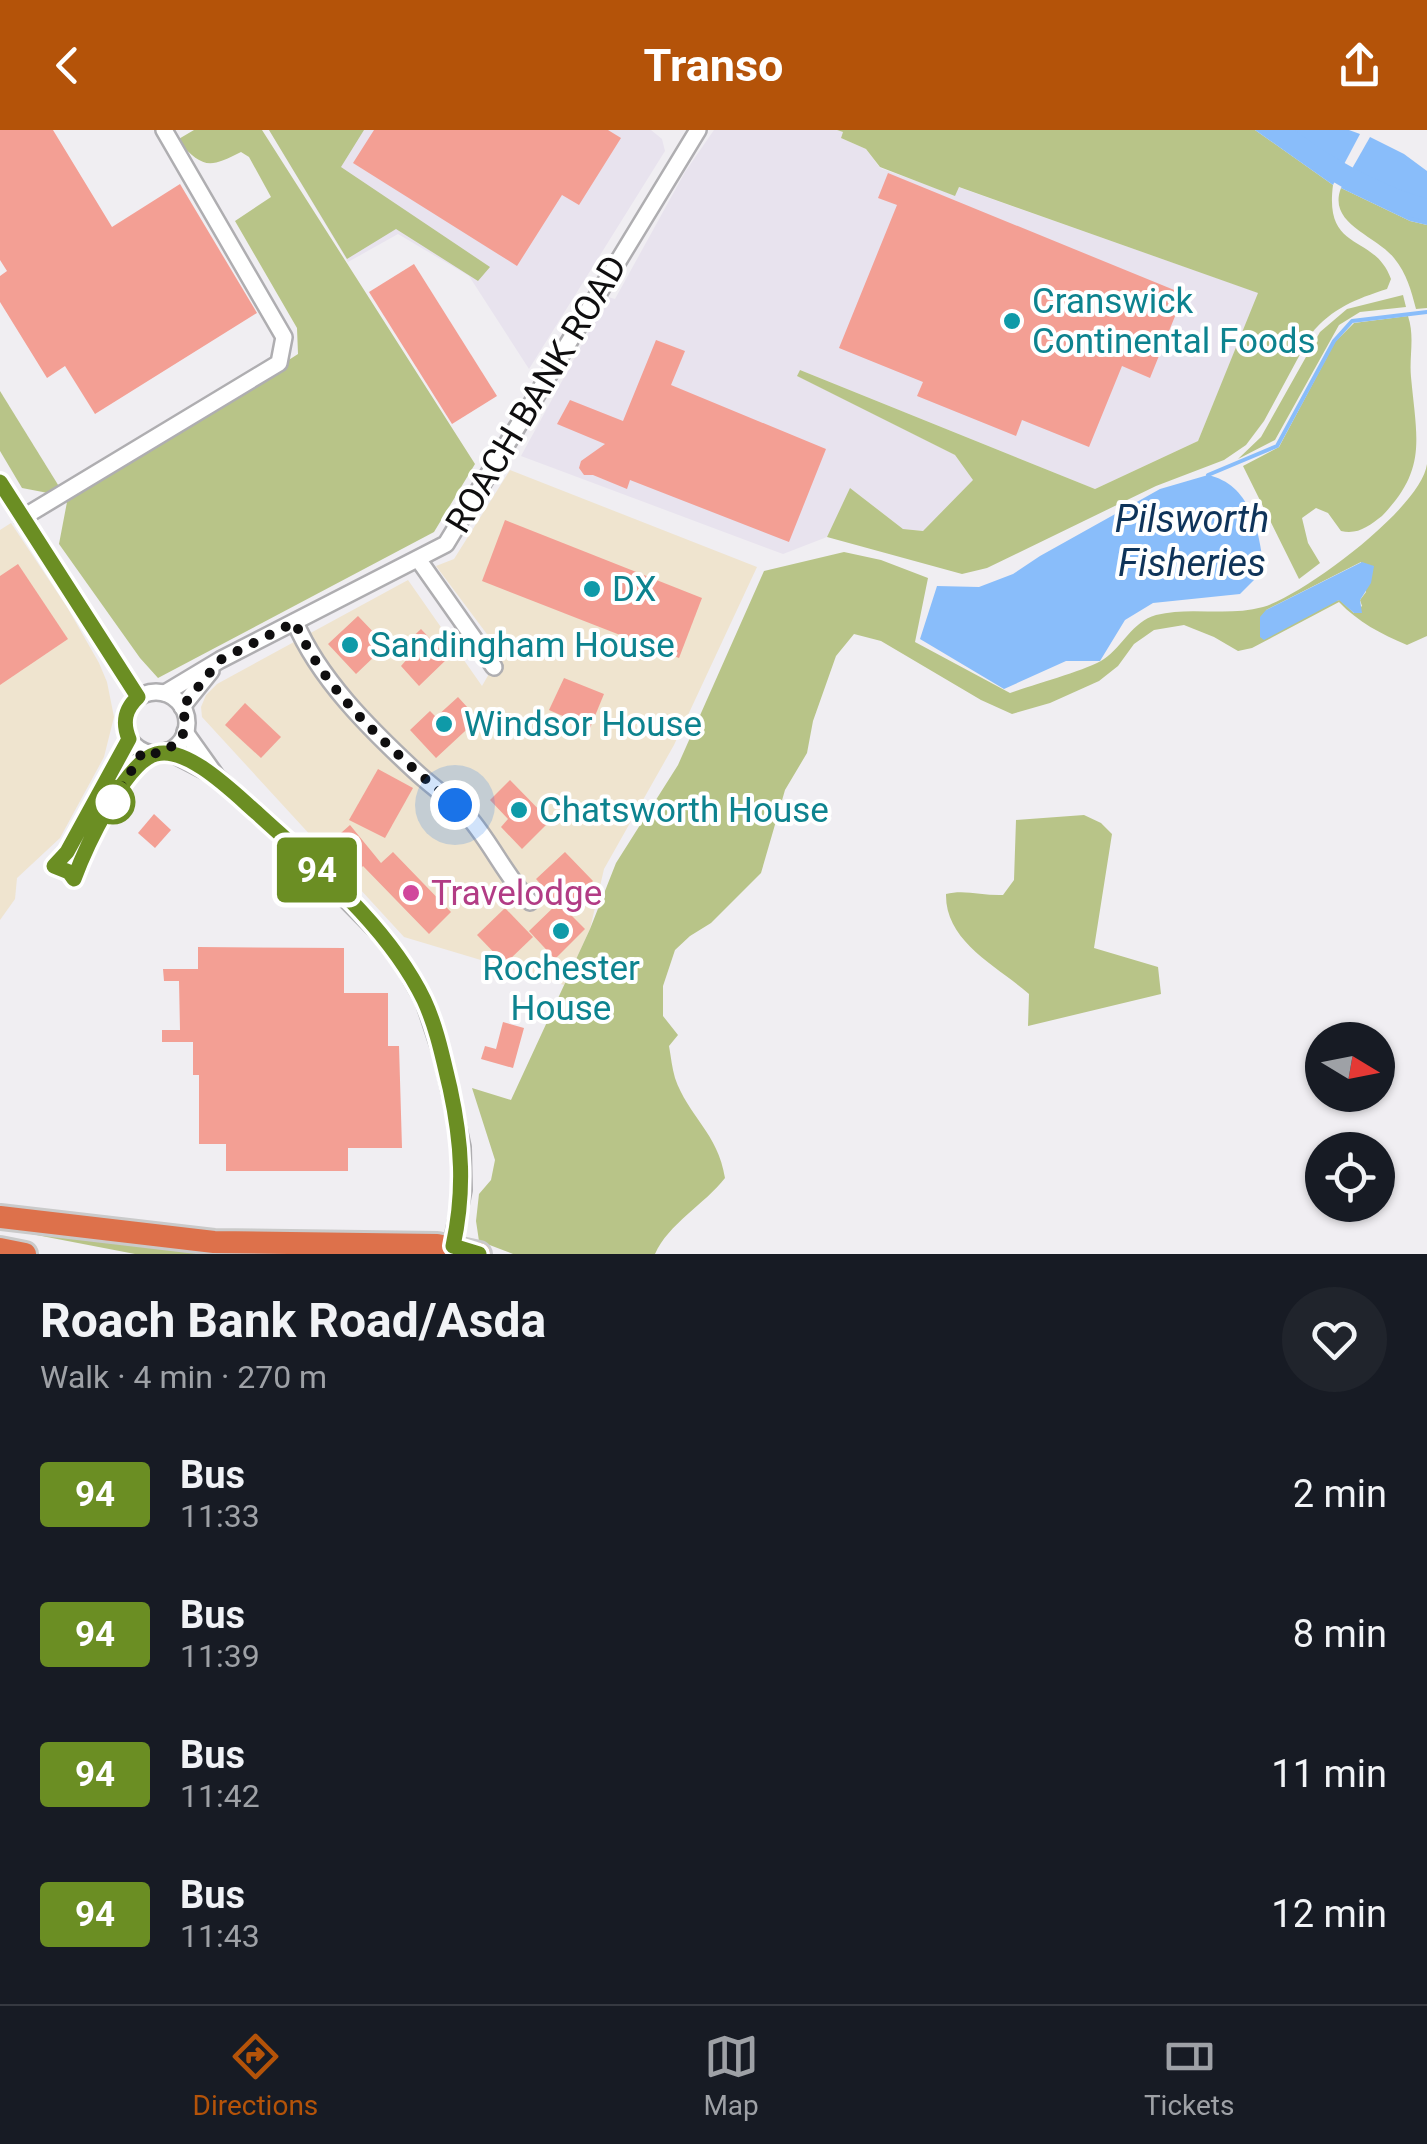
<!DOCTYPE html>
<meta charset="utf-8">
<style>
:root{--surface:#171b24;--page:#20242c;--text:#f1f3f6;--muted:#9ea1a6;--line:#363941;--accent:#b45309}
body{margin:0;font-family:Roboto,sans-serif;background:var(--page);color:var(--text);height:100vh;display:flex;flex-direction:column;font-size:38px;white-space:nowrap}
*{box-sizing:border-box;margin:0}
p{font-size:32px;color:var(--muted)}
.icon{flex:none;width:55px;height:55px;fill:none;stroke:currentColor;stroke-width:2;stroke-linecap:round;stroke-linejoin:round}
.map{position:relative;height:1124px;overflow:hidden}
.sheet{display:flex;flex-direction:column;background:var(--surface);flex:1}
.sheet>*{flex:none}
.badge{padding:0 20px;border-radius:8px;font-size:35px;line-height:65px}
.needle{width:65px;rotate:100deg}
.controls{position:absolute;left:1305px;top:892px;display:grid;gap:20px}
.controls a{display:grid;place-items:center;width:90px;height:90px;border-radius:50%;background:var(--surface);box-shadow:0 2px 8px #0004;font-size:50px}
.you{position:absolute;width:50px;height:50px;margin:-25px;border:8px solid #fff;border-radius:50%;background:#1a73e8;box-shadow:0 0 0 15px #1a73e833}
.map>.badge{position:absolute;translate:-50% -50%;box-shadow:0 0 0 5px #fff}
.round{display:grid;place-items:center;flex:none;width:105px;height:105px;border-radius:52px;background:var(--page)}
.summary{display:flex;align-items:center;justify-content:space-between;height:170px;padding:0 40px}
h1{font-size:48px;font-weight:700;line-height:75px}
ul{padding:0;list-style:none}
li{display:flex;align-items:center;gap:30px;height:140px;padding:0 40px}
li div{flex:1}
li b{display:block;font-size:38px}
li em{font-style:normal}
li .badge{min-width:110px;font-weight:700;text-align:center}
header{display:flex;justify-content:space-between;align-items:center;height:130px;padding:0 40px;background:var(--accent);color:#fff;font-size:45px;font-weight:700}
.tabs{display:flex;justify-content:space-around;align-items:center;height:140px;border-top:2px solid var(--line);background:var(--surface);font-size:28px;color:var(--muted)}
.tabs a{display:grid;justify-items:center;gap:5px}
.tabs .active{color:var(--accent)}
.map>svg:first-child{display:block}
</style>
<header><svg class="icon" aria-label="back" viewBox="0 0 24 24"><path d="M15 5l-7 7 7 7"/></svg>Transo<svg class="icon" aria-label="share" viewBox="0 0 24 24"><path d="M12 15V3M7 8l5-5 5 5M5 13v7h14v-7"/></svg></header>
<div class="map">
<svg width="1427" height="1124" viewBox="0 0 1427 1124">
<rect width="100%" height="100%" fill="#f0eef2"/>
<g fill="#efe4cf">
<path d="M510,340l247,97 -83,178 -70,124 -14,60 -26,56 -160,-48 -202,-220 -1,-10 5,-12 11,-11 191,-104 74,106 19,-33 -65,-87 18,-7z"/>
<path d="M11,393l56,84 32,56 8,19 7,35 -10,40 -44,81 -43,40 -2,21 -15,21v-390z"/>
</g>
<g fill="#e8e3ee">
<path d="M269,0h382l11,9 3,12 -136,218 -60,-93 -71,-42 -50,28z"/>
<path d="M714,0h123l6,2 -2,6 25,11 14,19 75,27 3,-8 301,106 -61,148 -103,48 -295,-119 -2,6 157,79 19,25 -51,51 -20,-2 -52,-40 -24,48 -44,17 -262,-98 87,-159 7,2 70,-127z"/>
</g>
<g fill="#b8c488" fill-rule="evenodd">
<path d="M194,0h68l213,334 -41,68 -276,146 -18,-20 -81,-114 8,-42 231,-148 -1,-26 -62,-107 36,-24 -22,-40 -8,-5c-33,17 -38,16 -64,-12z"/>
<path d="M269,0h95l-23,37 149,100 -12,14 -82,-52 -49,30z"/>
<path d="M837,0h418l78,55c-9,69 41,47 58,94l-4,10c-31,10 -55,19 -76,45l-47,87 -18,24 -22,15 -68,26 -169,82 -25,6 -135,-37 23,-49 53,41 20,2 50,-51 -18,-25 -158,-79 3,-6 295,119 103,-48 60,-148 -299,-106 -4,9 -75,-29 -14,-18 -25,-11 2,-6z"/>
<path d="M1341,58l69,33 17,4v83l-11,1c-5,-19 -9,-35 -22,-51 -18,-23 -67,-34 -53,-70z"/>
<path d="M1403,165l3,12 -46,5 -21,13 -64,115 -37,19 23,-22 59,-105 27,-23z"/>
<path d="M1408,186c7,21 1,40 3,61 6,64 16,92 -29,139 -13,10 -24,19 -41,15l-13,-18 -12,-5 -14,10 6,25 12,20 -21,16 -56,-113 36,-19 56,-105 19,-19z"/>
<path d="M0,261l60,97 -12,5 -26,-5 -22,-37z"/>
<path d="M1427,334v172l-20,9c-26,-11 -49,-23 -68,-43l-87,46 -14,3 -24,-14 -30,-12 -30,5 -20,14 -16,22 -19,15 -49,22 -38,11 -31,-14 -100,-59 -27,-7 -18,22 -23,65 -6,32 -22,37 -24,83 -50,50 -21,13 -15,14 -12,36v30l15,19 -9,11c2,11 3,22 6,32 13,38 43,55 50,100 -20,26 -57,46 -70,76h-142l-34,-13 -3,-20 3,-27 12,-14 4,-20 -23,-72 39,12 79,-171 26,-66 62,-98 86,-194 80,-19 37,8 47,18 -13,64 95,51c22,-8 78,-23 94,-34 19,-13 28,-37 52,-44 35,-9 71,2 107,-8 41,-12 159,-100 164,-143zM1361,432l5,30 -6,8 2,6 -8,7 -14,-13 -74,10z"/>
<path d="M1084,685l17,8 11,11 -18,114 64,19 3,27 -133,32 1,-32c-32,-28 -84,-52 -83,-100 18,-5 38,2 57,1l11,-15 2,-60z"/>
<path d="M0,1098l236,26h-101z"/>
</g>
<g fill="#89bdfa">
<path d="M1255,0h94l11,4 -27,51z"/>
<path d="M1370,7l34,17 23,17v54l-17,-4 -69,-33z"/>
<path d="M1208,345c44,10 51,57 56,95l-24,24 -87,9 -28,17 -25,41h-34l-62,28 -84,-50 17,-53 42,1 34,-13 27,-18 120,-67z"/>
<path d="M1362,432l12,4 -3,17 -11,17 2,13h-8l-15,-13 -75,40 -4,-3v-20l6,-7z"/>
</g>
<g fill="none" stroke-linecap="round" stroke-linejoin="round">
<path stroke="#89bdfa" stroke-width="4" d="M1208,345l69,-29 57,-105 18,-20 75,-9"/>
<path stroke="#89bdfa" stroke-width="22" d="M1276,0c46,35 95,65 151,80"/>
</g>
<g fill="#f39f94">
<path d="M0,0h53l59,97 68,-43 77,129 -162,101 -30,-48 -18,12 -47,-76v-26l7,-5 -7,-11z"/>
<path d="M374,0h234l13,8 -42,67 -17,-10 -45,71 -164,-103z"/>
<path d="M888,43l296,121 -34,84 -28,-12 -33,81 -67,-27 -6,16 -99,-40 6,-14 -84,-34 58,-143 -19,-7z"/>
<path d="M414,134l83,132 -45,28 -83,-132z"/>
<path d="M656,210l29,11 -14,34 155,64 -37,93 -159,-62 -3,9 -34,-14h-9l-5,-7 2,-7 24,-17 -48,-20 13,-24 53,21z"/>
<path d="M505,390l197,78 -23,60 -197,-77z"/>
<path d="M18,434l50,75 -68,46v-109z"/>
<path d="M358,486l21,22 -9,9 7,7 -21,20 -28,-30z"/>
<path d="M421,499l27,29 -29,28 -18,-20 7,-8 -8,-9z"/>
<path d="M564,548l40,16 -14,34 -41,-18z"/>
<path d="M458,567l20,22 -42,39 -26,-28 20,-19 6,6z"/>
<path d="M245,573l36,34 -20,21 -36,-33z"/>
<path d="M378,639l35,19 -28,50 -36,-18z"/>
<path d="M510,650l40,41 -28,28 -21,-22 7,-8 -18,-19z"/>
<path d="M154,684l17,16 -16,18 -17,-15z"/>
<path d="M350,695l31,38 12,-11 58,60 -22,22 -66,-68 -11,11 -28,-29z"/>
<path d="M565,722l28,29 -29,27 21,21 -30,30 -26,-28 29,-28 -22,-24z"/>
<path d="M505,778l28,29 -28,27 -28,-29z"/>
<path d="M198,817l146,1v45h44v53h11l3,102h-54v23h-122v-27h-27v-69h-6v-33h-31v-12h18l-1,-49h-15l-1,-12h35z"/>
<path d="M503,892l21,6 -11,40 -32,-9 4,-13 11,3z"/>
</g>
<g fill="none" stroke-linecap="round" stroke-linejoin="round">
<defs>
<g id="minor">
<path d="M0,352l138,215"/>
<path d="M22,388l257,-155 5,-26 -120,-207"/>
<path d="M418,429l76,108"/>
<path d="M295,492c24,57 75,107 119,148 19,18 41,32 58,51 21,26 35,56 58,81"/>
<circle cx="156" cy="593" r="31"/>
<path d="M165,563l55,-33 226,-116 252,-414"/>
<path d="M182,577l29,-36"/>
<path d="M185,602l32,45 82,75 80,81 24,31 21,37 18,54 20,92 1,43 -13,64"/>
<path d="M167,621l46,24"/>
</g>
<g id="highway">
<path d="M0,1087l214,25 223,3 42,9"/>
<path d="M0,1119l25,5"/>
</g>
</defs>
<use href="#minor" stroke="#afaeb1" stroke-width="20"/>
<use href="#highway" stroke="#cacaca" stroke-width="28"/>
<use href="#minor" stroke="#fff" stroke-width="15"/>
<use href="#highway" stroke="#dd714b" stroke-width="22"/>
</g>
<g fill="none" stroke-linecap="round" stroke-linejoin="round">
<defs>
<path id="line" d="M0,352l138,215c-13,12 -16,25 -9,42l-62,113 -13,14 15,6 5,7c11,-30 51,-117 82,-125 31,-9 79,40 101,59 60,55 131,113 167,187 13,28 19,59 26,88 12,55 15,103 3,158l26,8"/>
</defs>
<use href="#line" stroke="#fff" stroke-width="22"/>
<use href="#line" stroke="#6b8e23" stroke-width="15"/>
<path stroke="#0f0e0f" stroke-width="10" stroke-dasharray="0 18" d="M113,672l30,-51 17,3 21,-14 5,-16 -4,-17 38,-47 75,-38c31,74 101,131 160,183"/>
</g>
<g fill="#0f9aa8" stroke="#fff" stroke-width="4">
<circle cx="1012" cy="191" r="10"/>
<circle cx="592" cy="459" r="10"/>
<circle cx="350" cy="515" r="10"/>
<circle cx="444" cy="594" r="10"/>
<circle cx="519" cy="680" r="10"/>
<circle cx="561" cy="801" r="10"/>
</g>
<circle fill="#fff" stroke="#6b8e23" stroke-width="5" cx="113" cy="672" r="20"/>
<circle fill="#d1479c" stroke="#fff" stroke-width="4" cx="411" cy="763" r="10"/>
<g text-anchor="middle" stroke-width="8" stroke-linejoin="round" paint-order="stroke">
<g font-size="35" fill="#0d838f" stroke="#fff" text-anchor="start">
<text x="1032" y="183">Cranswick<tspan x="1032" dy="40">Continental Foods</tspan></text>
<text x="612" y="471">DX</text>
<text x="370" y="527">Sandingham House</text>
<text x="464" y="606">Windsor House</text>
<text x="539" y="692">Chatsworth House</text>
<text x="561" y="850" text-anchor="middle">Rochester<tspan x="561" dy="40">House</tspan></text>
</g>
<g font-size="35" fill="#0f0e0f" stroke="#fff">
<text transform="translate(536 264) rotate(-59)" y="12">ROACH BANK ROAD</text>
</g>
<g font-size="35" fill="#b23c85" stroke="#fff" text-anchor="start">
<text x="431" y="775">Travelodge</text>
</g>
<g font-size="38" font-style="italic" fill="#0f345a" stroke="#fff">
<text x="1192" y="402">Pilsworth<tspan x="1192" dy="44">Fisheries</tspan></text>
</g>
</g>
</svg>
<div class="controls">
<a><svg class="needle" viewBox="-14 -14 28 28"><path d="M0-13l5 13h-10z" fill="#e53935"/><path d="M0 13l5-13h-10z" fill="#9ea1a6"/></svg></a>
<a><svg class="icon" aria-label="locate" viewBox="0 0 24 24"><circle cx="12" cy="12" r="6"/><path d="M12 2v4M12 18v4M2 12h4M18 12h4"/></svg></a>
</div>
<div class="you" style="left:455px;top:675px"></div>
<b class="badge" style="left:317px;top:740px;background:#6b8e23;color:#fff">94</b>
</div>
<section class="sheet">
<div class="summary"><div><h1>Roach Bank Road/Asda</h1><p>Walk · 4 min · 270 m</p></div><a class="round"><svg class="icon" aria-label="heart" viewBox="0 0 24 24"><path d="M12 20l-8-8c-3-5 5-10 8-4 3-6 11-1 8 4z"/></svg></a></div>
<ul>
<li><span class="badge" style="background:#6b8e23;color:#fff">94</span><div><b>Bus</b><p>11:33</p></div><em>2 min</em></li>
<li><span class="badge" style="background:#6b8e23;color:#fff">94</span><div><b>Bus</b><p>11:39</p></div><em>8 min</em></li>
<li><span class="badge" style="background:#6b8e23;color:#fff">94</span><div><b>Bus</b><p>11:42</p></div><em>11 min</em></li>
<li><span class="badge" style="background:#6b8e23;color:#fff">94</span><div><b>Bus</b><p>11:43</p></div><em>12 min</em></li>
</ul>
</section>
<nav class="tabs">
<a class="active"><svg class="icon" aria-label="directions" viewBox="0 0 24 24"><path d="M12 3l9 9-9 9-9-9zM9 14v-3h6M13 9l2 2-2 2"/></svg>Directions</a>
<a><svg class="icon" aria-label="map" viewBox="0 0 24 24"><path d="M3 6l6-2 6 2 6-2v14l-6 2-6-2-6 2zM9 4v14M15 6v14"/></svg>Map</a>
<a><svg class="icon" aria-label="tickets" viewBox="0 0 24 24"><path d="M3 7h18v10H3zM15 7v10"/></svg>Tickets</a>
</nav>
